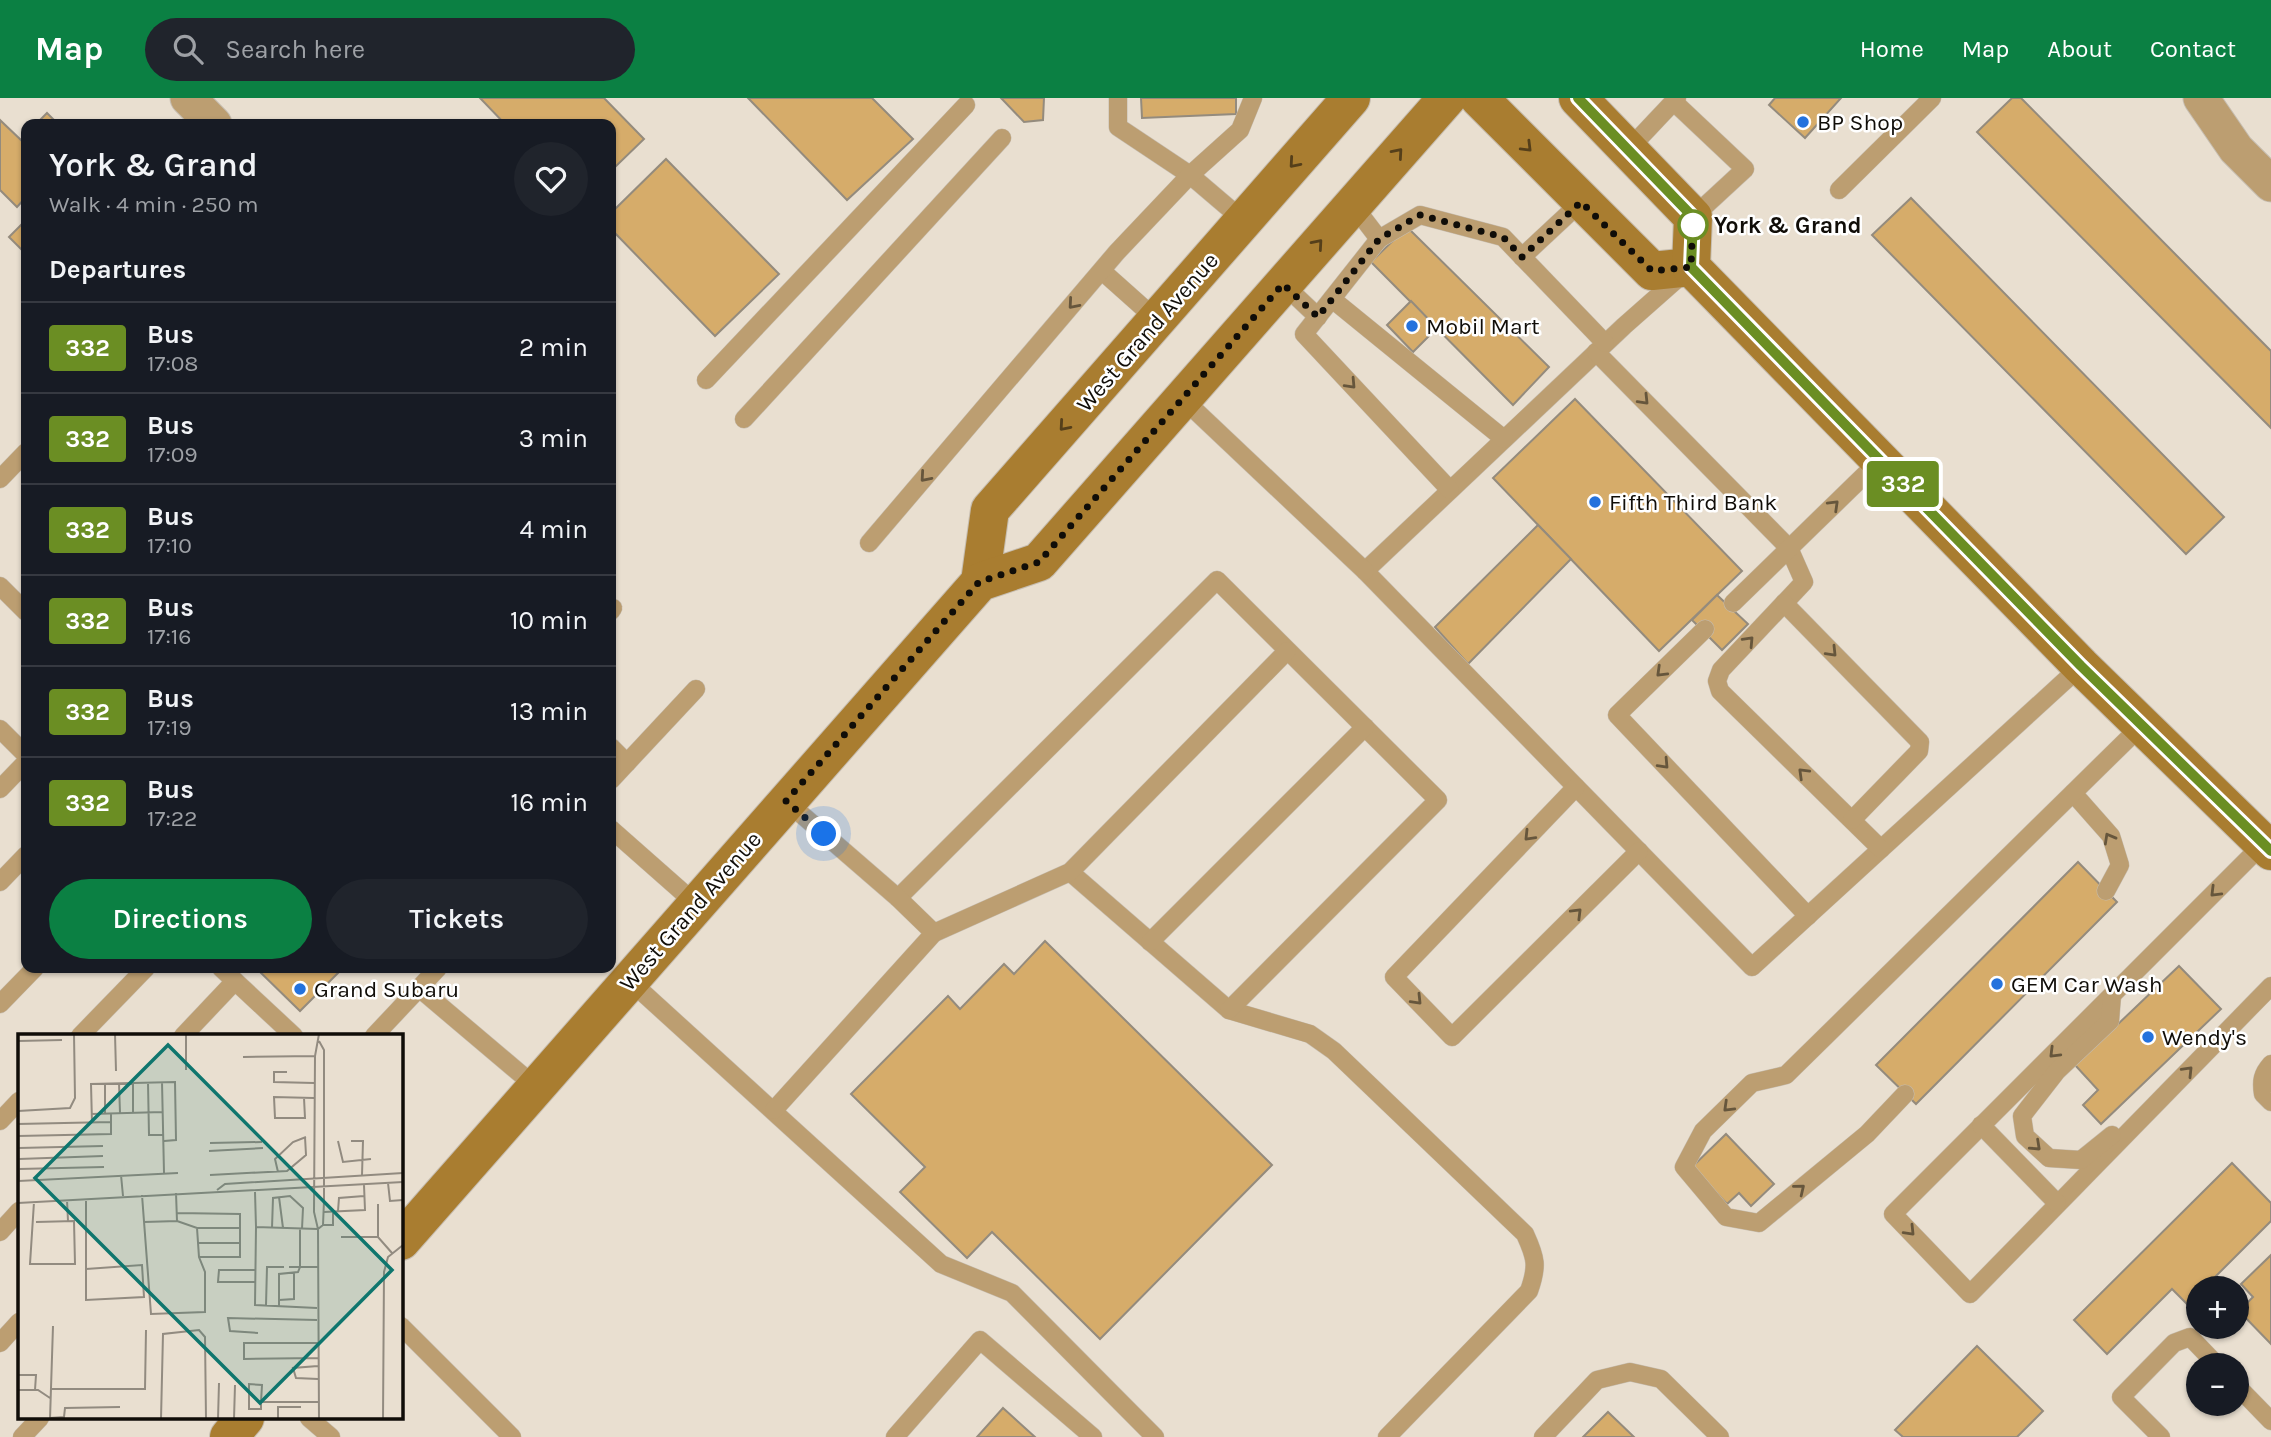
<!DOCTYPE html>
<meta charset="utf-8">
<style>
:root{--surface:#171b24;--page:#20242c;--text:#f1f3f6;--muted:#9ea1a6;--line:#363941;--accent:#0b8043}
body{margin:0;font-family:Karla,sans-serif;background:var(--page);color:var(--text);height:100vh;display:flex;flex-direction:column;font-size:26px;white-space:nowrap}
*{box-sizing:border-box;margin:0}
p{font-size:23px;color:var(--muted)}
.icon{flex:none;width:38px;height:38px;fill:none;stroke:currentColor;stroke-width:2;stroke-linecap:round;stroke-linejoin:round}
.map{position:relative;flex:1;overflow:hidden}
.details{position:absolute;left:21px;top:21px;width:595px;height:854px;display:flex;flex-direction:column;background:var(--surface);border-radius:14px;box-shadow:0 2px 5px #0004}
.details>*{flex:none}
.badge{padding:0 14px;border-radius:5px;font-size:24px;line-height:46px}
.tools{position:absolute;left:2186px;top:1178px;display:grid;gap:14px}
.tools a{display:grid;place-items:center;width:63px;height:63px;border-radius:50%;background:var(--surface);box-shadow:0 2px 5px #0004;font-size:35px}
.you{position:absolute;width:35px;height:35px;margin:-18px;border:5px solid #fff;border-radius:50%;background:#1a73e8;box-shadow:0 0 0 10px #1a73e833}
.map>.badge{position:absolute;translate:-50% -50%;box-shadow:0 0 0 4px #fff}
h2{padding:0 28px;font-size:26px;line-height:63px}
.round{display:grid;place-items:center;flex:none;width:74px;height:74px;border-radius:37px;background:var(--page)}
.summary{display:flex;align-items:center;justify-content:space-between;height:119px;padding:0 28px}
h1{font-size:33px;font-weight:600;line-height:52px}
.primary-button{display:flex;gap:14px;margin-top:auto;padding:14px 28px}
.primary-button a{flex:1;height:80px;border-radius:42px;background:var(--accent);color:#fff;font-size:28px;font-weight:600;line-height:80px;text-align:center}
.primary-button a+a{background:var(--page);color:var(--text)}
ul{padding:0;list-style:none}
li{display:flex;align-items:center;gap:21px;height:91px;padding:0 28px;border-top:2px solid var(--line)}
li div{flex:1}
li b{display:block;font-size:26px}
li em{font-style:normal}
li .badge{min-width:77px;font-weight:700;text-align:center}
header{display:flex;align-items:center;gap:42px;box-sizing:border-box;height:98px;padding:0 35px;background:var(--accent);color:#fff}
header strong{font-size:33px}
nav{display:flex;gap:38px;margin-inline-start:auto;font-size:24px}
.search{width:490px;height:63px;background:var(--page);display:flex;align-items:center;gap:18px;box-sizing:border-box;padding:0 24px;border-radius:38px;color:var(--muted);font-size:26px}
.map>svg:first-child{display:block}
</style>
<header>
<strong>Map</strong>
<div class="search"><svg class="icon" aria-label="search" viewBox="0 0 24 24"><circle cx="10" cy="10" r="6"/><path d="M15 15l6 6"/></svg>Search here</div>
<nav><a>Home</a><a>Map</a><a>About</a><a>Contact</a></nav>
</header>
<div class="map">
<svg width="2271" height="1339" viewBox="0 0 2271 1339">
<rect width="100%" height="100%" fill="#e9dfd0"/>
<g fill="#d6ac6a" stroke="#948b7d" stroke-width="2">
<path d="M480,0h124l40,41 -33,32v-47h-106z"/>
<path d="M748,0h124l41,41 -66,61z"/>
<path d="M1001,0h43l-1,22 -19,2z"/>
<path d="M1141,0h95v16l-94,4z"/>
<path d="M1775,0h66l-36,40 -36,-33z"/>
<path d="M2012,0h9l250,253v77l-294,-296z"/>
<path d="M47,15l11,11h-22z"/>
<path d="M0,22l21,20 5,-5v62l-9,10 -17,-17z"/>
<path d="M666,61l113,115 -64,62 -104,-107v-16z"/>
<path d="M1911,100l313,319 -38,37 -314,-319z"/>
<path d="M26,122v34l-17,-17z"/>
<path d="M1407,129l142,140 -36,38 -142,-143z"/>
<path d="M1411,203l26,27 -24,24 -26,-27z"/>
<path d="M1575,301l167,172 -83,80 -166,-173z"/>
<path d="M1538,427l33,34 -103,105 -33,-37z"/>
<path d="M1717,497l31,29 -26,26 -30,-30z"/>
<path d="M2078,764l39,40 -201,202 -40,-39z"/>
<path d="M1045,843l227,224 -172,174 -108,-107 -25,26 -67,-66 25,-25 -74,-73 97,-98 12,13 44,-45 10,10z"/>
<path d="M2179,868l42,43 -120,115 -18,-19 15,-15 -23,-25z"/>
<path d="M256,870h87l-43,43z"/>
<path d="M1726,1036l48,50 -23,22 -12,-13 -12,11 -35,-37z"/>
<path d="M2232,1065l39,40v18l-67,67h-6v6l-11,10 -15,-15 -65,65 -33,-34z"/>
<path d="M2271,1157v89l-32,-33 14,-14 -12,-13z"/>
<path d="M1977,1248l66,65 -26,26h-114l-8,-7z"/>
<path d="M1003,1310l32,29h-58z"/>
<path d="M1608,1314l26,25h-51z"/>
</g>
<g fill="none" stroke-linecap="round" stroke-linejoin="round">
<defs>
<g id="service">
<path d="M1118,0v29l72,48 54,46"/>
<path d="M1674,4l71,67 -52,48"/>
<path d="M1628,52l49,-52"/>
<path d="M1839,92l93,-92"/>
<path d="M1353,107l26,34"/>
<path d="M1522,159l59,-55"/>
<path d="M1102,173l55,49"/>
<path d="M1684,175l-60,53 -259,245 387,396 329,-301"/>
<path d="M1283,186l35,33"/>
<path d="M1332,201l172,140"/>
<path d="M1596,254l193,196 15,34 -83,88 -4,11 3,10 161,158"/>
<path d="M706,282l260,-275"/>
<path d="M1182,300l183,173"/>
<path d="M744,321l258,-281"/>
<path d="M0,381l26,-27"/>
<path d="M1450,392l-146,-156 75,-95 41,-24 83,22 102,106"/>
<path d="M869,445l248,-291 73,-77 50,-45 13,-32"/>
<path d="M0,488l26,26"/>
<path d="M1733,505l147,-143"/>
<path d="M1784,505l136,139 -1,9 -67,69"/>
<path d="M611,513l2,-3"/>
<path d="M1705,531l-88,86 191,201"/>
<path d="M0,631l26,26"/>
<path d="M611,649l16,16"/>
<path d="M611,682l85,-91"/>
<path d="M1576,689l-182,190 58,60 187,-186"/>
<path d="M0,691l26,-27"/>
<path d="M2073,695l38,43 9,29 -14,26"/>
<path d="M611,731l85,75"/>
<path d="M2263,746l-370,370 77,80 301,-308"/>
<path d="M1070,774l159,138 81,24 24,17 191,183c11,24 13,32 4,57l-142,146"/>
<path d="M0,784l26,-27"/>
<path d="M898,800l319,-318 221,220 -209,210"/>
<path d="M934,835l136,-61 217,-221"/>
<path d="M1150,844l215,-215"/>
<path d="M221,870l73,68"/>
<path d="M629,882l312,284 71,29 143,144"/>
<path d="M419,890l117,99"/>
<path d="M2112,897l-2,26 -53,50 -35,45 3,20 24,22 32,2 31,-25"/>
<path d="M0,906l35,-36"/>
<path d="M80,938l66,-68"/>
<path d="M183,938l52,-55"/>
<path d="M374,938l64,-68"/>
<path d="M2271,966c-9,10 -10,17 -8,30l8,8"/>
<path d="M1905,996l-38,40 -108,89 -33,-6 -42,-50 19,-36 49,-48 34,-8 356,-350"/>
<path d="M774,1012l160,-177 -36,-35 -112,-97"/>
<path d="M0,1023l19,-20"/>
<path d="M1981,1027l76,78"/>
<path d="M0,1134l19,-21"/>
<path d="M401,1228l111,111"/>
<path d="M0,1245l19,-21"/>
<path d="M2236,1287l35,36"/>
<path d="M309,1320l22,19"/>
<path d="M22,1339l18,-19"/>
<path d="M895,1339l85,-97 113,97"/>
<path d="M1543,1339l54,-57 33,-8 31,7 59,58"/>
<path d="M2161,1339l-40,-40 53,-54 16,-6 27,28"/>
</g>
<g id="minor">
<path d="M188,0l26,26"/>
<path d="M2201,0l35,51 35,35"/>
</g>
<g id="secondary">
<path d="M1479,0l173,173 39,-4"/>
<path d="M1578,0l115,119 -2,50 390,399 190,185"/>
<path d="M980,484l10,-72 361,-412"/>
<path d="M401,1143l579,-659 59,-20 408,-464"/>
<path d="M229,1339l16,-19"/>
</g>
</defs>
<use href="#service" stroke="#c6bdb0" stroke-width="19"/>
<use href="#minor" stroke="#c6bdb0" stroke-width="37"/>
<use href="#secondary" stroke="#c6bdb0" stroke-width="40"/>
<use href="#service" stroke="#bc9e71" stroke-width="18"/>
<use href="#minor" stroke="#bc9e71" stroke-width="35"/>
<use href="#secondary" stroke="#a97d30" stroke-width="38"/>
</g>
<defs><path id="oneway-chevron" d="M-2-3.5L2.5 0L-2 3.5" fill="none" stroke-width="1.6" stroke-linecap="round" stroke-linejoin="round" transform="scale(1.75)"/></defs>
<g stroke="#553f1a">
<use href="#oneway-chevron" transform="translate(1527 49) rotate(45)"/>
<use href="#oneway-chevron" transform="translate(1398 55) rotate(-49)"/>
<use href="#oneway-chevron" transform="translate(1294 65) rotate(131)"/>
<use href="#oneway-chevron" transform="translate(1318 146) rotate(-49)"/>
<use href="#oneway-chevron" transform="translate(1064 328) rotate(131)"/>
</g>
<g stroke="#66563c">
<use href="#oneway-chevron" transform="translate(1073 206) rotate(131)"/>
<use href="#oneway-chevron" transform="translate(1351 286) rotate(47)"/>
<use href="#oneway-chevron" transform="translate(1644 302) rotate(46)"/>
<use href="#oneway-chevron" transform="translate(925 379) rotate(131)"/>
<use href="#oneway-chevron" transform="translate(1834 407) rotate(-44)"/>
<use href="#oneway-chevron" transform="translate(1749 543) rotate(-47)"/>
<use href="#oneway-chevron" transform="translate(1832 554) rotate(46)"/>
<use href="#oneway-chevron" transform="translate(1661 574) rotate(136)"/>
<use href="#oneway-chevron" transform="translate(1664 666) rotate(47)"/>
<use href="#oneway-chevron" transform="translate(1803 675) rotate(-136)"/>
<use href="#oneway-chevron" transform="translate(1529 738) rotate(134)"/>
<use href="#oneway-chevron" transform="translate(2109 740) rotate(-119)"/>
<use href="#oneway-chevron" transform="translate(2215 794) rotate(135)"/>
<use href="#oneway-chevron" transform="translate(1577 815) rotate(-45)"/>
<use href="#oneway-chevron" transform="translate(1417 902) rotate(46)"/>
<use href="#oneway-chevron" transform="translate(2054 955) rotate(135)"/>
<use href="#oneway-chevron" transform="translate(2188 973) rotate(-46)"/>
<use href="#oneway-chevron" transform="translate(1728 1009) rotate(136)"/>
<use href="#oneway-chevron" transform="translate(2036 1048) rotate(43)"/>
<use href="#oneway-chevron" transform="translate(1800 1091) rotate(-39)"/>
<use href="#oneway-chevron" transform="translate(1910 1133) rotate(46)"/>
</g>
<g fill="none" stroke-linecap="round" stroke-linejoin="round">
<defs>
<path id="line" d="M1578,0l115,119 -2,50 390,399 190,185"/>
</defs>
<use href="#line" stroke="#fff" stroke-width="16"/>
<use href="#line" stroke="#6b8e23" stroke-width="10"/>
<path stroke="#100d08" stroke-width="7" stroke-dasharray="0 12.6" d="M824,736l-38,-33 193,-219 60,-20 244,-278 35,33 61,-78 41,-24 83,22 19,20 59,-55 71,69 39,-4 2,-50v8"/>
</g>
<g fill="#2472dd" stroke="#fff" stroke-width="2.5">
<circle cx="1803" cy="24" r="7"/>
<circle cx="1412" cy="228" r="7"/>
<circle cx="1595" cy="404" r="7"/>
<circle cx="1997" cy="886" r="7"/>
<circle cx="300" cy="891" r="7"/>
<circle cx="2148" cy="939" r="7"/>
</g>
<circle fill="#fff" stroke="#6b8e23" stroke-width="3.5" cx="1693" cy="127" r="14"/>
<g text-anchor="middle" stroke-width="5" stroke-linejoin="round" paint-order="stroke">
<g font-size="23" fill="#100d08" stroke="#fff" text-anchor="start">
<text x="1817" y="32">BP Shop</text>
<text x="1426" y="236">Mobil Mart</text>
<text x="1609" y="412">Fifth Third Bank</text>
<text x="2011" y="894">GEM Car Wash</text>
<text x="314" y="899">Grand Subaru</text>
<text x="2162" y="947">Wendy's</text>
</g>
<g font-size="23" font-weight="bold" fill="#100d08" stroke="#fff" text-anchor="start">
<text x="1714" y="135">York &amp; Grand</text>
</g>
<g font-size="23" fill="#100d08" stroke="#fff">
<text transform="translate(1147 234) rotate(-49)" y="8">West Grand Avenue</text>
<text transform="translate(690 813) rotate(-49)" y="8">West Grand Avenue</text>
</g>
</g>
<g transform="translate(18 936)">
<rect width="385" height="385" fill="#e9dfd0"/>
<path fill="none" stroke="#928b80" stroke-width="2" d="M97,0l1,37M168,0v36M0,7l44,-1M225,23l72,-1M269,38h-13v10l40,1M144,48l2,91M101,49l1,30M115,49v30M130,49l1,52h14M87,50v30M286,64l1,20h-30l-1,-21 40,1M0,77l52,-3 5,-10 -1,-64M73,80l72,-2M93,88l-93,2 1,57 159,-8M74,89l-1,-39 84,-2 1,58 -12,1M0,102l93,-2v-20M320,107l5,21 28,-3M333,107h12l-1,34M192,109l52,-1M1,114l84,-2M191,117l54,-3M1,125l84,-3M1,135l85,-2M260,138l-3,-13 18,-17 13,-5M103,141l2,21M192,141l77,-4 19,-16 -1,-18M370,149l2,18 13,-1M199,156l8,-6 178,-11M237,158l1,35M124,161l9,119 54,-2v-40l-6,-15 -2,-29M261,163l4,31M68,165v101l58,-3 -2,-32 -56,4M49,166l1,21M16,168l-4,62h45l-1,-43 -38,1M0,169l385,-21M320,177l1,-13 25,-2M306,178l41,-2 -1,-25M159,179l63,1v43h-41M159,187l20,7h43M126,188l33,-1 -1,-28M305,191h10v-14M254,194l1,-30 17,-2 13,12 -1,21M300,195l5,-4 1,-24v-151l-5,-9M323,203h37l14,16M360,203v-33M180,209h42M271,233h29M237,248h-37l1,-12h36M261,266l15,-1v-27M248,271l1,-38h17M261,272v-32l19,-2 2,-5v-39M299,274l-62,-3 1,-78 62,2M240,299l-28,-2 -2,-13 89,2M300,309h-74v16l74,-1M300,332l-25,2 3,10 22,1M0,341h18l-1,15M32,355h95l1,-59M0,356h20l12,8M243,368v7h-12v-25l13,1 -1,17h58M32,384l14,-1 1,-9 55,-1M32,385l3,-93M143,385l2,-85 36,-4 6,7 1,82M200,385l1,-36M216,385l1,-34M260,385v-12h23M301,385l-1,-190 -4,-17 1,-156 4,-22M365,385l1,-147 4,-15 15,-12"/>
<path fill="#0f766e" fill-opacity="0.15" stroke="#0f766e" stroke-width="3.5" d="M150,11l224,225 -132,133 -225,-225z"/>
<rect width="385" height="385" fill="none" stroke="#100d08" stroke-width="3.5"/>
</g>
</svg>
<div class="tools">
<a>+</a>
<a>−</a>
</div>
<div class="you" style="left:824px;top:736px"></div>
<b class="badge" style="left:1903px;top:386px;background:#6b8e23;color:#fff">332</b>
<section class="details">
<div class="summary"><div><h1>York &amp; Grand</h1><p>Walk · 4 min · 250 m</p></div><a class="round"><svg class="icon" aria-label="heart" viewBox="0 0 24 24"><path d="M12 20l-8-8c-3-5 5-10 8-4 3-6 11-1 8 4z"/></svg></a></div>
<h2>Departures</h2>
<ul>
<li><span class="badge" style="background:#6b8e23;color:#fff">332</span><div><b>Bus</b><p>17:08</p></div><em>2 min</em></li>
<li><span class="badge" style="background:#6b8e23;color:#fff">332</span><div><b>Bus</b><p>17:09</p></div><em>3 min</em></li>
<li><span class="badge" style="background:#6b8e23;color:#fff">332</span><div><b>Bus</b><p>17:10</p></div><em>4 min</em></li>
<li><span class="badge" style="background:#6b8e23;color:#fff">332</span><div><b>Bus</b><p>17:16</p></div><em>10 min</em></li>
<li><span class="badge" style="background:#6b8e23;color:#fff">332</span><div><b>Bus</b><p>17:19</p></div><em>13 min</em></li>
<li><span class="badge" style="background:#6b8e23;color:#fff">332</span><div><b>Bus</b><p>17:22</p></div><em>16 min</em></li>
</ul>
<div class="primary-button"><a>Directions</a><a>Tickets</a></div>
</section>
</div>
